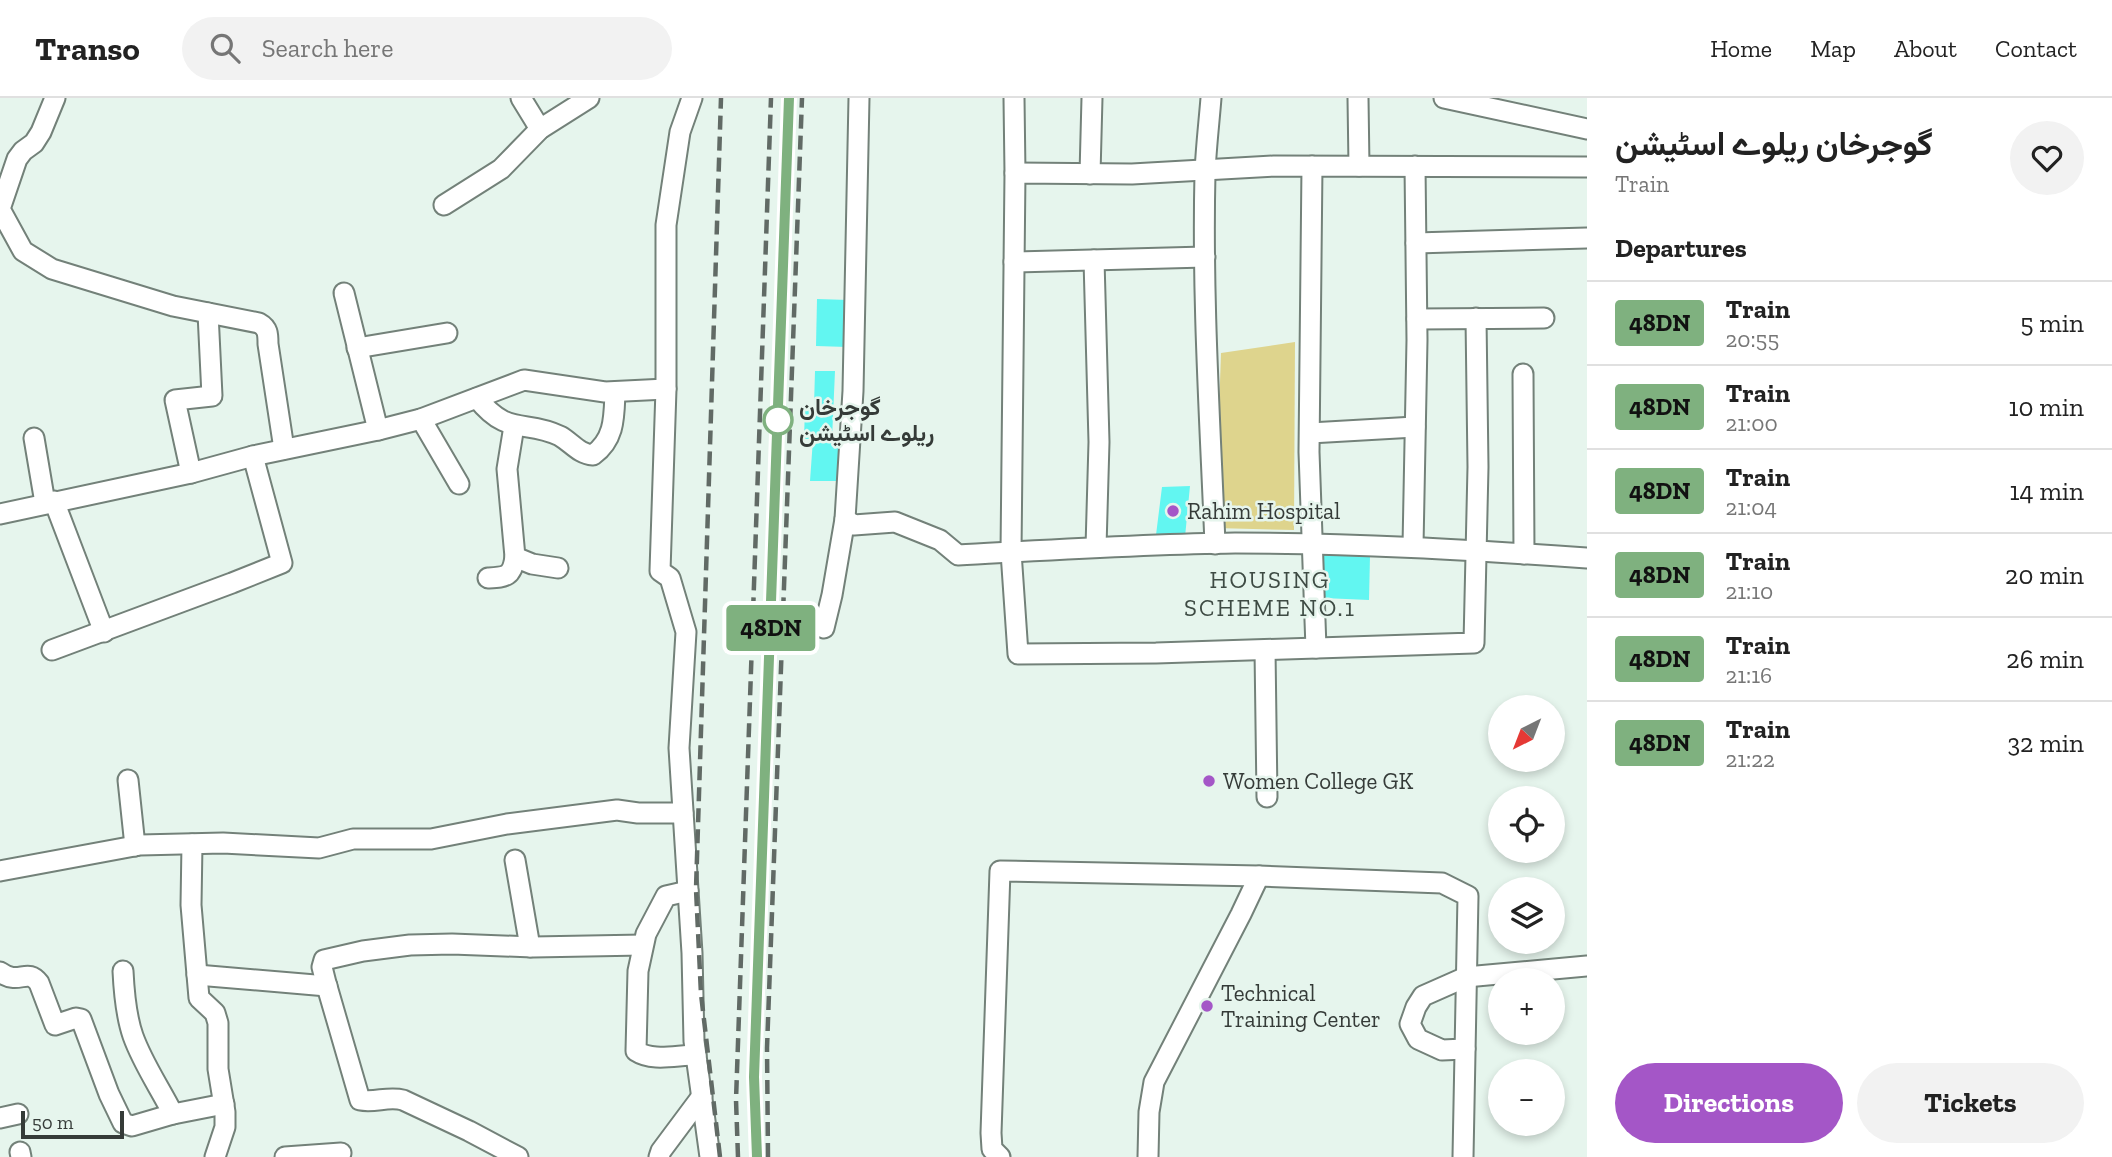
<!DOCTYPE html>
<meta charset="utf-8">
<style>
:root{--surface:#fff;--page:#f2f2f2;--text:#222;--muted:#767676;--line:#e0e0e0;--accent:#a456c7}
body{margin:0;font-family:"Zilla Slab",Vazirmatn,serif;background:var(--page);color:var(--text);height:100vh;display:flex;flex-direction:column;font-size:26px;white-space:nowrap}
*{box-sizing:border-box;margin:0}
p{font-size:23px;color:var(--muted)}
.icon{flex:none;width:38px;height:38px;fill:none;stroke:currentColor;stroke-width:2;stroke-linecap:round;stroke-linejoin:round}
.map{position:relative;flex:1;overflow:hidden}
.details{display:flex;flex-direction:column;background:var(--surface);width:525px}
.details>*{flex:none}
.badge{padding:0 14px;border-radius:5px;font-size:24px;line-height:46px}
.needle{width:46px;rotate:222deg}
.tools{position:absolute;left:1488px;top:597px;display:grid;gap:14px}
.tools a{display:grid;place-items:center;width:77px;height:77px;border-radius:50%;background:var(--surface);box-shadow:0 4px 10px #0003;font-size:35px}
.scale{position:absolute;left:21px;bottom:18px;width:103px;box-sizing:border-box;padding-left:7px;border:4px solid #353b38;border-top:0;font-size:19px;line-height:24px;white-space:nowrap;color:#353b38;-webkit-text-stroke:5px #e6f5ed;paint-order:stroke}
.map>.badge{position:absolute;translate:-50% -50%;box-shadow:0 0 0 4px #fff}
h2{padding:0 28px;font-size:26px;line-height:63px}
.round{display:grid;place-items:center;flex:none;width:74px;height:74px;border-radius:37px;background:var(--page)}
.head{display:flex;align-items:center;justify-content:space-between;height:119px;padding:0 28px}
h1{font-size:33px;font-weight:700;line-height:52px}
.action{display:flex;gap:14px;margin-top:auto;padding:14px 28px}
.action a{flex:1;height:80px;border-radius:42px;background:var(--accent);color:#fff;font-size:28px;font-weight:700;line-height:80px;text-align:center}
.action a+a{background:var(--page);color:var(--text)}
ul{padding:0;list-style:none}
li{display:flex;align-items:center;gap:21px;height:84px;padding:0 28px;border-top:2px solid var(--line)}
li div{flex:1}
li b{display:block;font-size:26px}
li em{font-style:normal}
li .badge{min-width:77px;font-weight:700;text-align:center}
header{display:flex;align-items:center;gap:42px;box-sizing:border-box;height:98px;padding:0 35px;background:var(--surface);border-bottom:2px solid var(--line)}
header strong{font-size:33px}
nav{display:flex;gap:38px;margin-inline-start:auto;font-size:24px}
.search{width:490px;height:63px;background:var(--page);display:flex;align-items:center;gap:18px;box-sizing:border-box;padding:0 24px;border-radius:38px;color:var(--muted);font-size:26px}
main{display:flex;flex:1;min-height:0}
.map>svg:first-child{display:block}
</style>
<header>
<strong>Transo</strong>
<div class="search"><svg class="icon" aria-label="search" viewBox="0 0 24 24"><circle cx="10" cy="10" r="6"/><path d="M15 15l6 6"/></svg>Search here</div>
<nav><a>Home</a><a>Map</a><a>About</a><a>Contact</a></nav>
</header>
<main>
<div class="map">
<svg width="1587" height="1059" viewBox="0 0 1587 1059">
<rect width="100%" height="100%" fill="#e6f5ed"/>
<path fill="#ded48d" d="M1295,244l-1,188 -79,-2 6,-175z"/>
<g fill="#62f6f1">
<path d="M817,201l32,1 -2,47 -31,-1z"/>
<path d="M815,273h20l-3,68h9l-2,42h-29l3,-42h-9l1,-33h9z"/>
<path d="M1190,388l-5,51 -29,-2 6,-48z"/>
<path d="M1321,455l49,3 -1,44 -46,-2z"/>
</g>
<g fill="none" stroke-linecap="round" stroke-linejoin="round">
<defs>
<g id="minor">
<path d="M55,0l-14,34 -7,11 -11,8 -6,8 -17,50 23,42 29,18 121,37 86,17c9,5 9,11 9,21l16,105"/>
<path d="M521,0l19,31"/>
<path d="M692,0l-12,34 -14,93v164l-6,182 10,7 16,54 -7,116 13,205 2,88 16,116"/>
<path d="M1014,0l1,75"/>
<path d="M1211,0c-2,25 -5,50 -6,75 -3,124 5,247 10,371"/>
<path d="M1358,0l1,68"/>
<path d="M1444,0l143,31"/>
<path d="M1312,68l-3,286 7,196"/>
<path d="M1090,76l2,-76"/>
<path d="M444,107l57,-36 39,-40 49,-31"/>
<path d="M1416,145l171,-5"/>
<path d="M1094,162l5,182 -3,105"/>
<path d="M1014,164l191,-5"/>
<path d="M344,195l34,137"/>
<path d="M1476,220l2,149 -4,176 -318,10 -138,1 -7,-102 4,-379 117,1 142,-8 313,1"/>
<path d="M1417,221l127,-1"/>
<path d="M357,250l90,-15"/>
<path d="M1523,276l1,180"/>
<path d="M477,300c31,39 48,21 83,38 12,7 19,18 33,19 22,-16 21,-38 22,-63"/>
<path d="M421,321l38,65"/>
<path d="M514,328l-7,43 8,88 17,7 26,4"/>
<path d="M1310,335l105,-6"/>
<path d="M34,340l11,65"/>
<path d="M191,375l-16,-73 37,-4 -4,-83"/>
<path d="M54,403l50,131"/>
<path d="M0,416l191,-41 62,-17 125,-26 43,-11 103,-39 81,12 61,-3"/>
<path d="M845,421l8,-128 6,-293"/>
<path d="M1413,448l4,-206 -2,-174"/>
<path d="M488,480c18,-1 24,-1 27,-21"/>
<path d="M824,530l8,-33 13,-76 9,6 41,-3 45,18 18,15c92,-5 185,-11 277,-12 118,0 235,7 352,15"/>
<path d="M52,552l180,-67 50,-20 -29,-107"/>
<path d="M1265,552l2,147"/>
<path d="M128,682l7,66"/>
<path d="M192,746l-1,61 8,93 16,15 3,10v46l7,43v15l-10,30"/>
<path d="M515,762l15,87"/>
<path d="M0,773l140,-26 83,-2 96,5 34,-9h78l76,-15 110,-14 21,3h45"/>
<path d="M688,793l-22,5 -20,38 -8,37 -2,80c17,11 40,4 60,4"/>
<path d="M123,873c1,21 3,45 10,65 10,28 27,52 40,78"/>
<path d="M0,874c19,14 27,-5 39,11l16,42 21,-7 5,1 28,75 14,29 9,3 41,-12 51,-10"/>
<path d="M197,877l130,11"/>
<path d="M1465,951l-23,1 -24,-11 -8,-15 6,-17 7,-11 43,-19 121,-11"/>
<path d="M0,1020l18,-4"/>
<path d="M20,1054l1,5"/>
<path d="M285,1059l56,-4"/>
<path d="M518,1059l-49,-26 -66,-31c-15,-4 -28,3 -43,0l-34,-117 -4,-16 2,-7 39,-9 47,-6 42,-1 81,3 110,-2"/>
<path d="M659,1059l2,-6 41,-55"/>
<path d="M1000,1059l-8,-8 -1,-16 9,-262 259,5 183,7 26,13 -5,261"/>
<path d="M1148,1059l1,-45 5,-30 87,-168 18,-38"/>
</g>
</defs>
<use href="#minor" stroke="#738179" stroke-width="23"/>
<use href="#minor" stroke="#fff" stroke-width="19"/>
<g stroke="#616a65" stroke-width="4.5" stroke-dasharray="14 7" stroke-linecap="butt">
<path d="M720,1059l-19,-163 -5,-105 25,-791"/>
<path d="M738,1059l-2,-57 35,-1002"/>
<path d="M757,1059l-3,-80 35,-979"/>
<path d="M768,1059l-1,-109 35,-950"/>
</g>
</g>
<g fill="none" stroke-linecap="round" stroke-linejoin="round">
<defs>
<path id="line" d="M757,1059l-3,-80 35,-979"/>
</defs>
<use href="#line" stroke="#fff" stroke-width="16"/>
<use href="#line" stroke="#7fb17f" stroke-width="10"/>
</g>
<circle fill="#fff" stroke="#7fb17f" stroke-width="3.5" cx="778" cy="322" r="14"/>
<g fill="#a456c7" stroke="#e6f5ed" stroke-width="2.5">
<circle cx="1173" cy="413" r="7"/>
<circle cx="1209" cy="683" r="7"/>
<circle cx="1207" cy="908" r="7"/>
</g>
<g text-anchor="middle" stroke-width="5" stroke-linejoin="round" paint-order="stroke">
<g font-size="23" font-weight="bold" fill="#353b38" stroke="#e6f5ed" text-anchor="start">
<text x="799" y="317">گوجرخان<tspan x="799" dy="26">ریلوے اسٹیشن</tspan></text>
</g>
<g font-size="23" fill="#353b38" stroke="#e6f5ed" text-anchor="start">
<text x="1187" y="421">Rahim Hospital</text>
<text x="1223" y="691">Women College GK</text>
<text x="1221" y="903">Technical<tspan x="1221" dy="26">Training Center</tspan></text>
</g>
<g font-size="24" letter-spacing="2" fill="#3e4b44" stroke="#e6f5ed">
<text x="1270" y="490">HOUSING<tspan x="1270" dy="28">SCHEME NO.1</tspan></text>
</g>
</g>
</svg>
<div class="tools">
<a><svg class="needle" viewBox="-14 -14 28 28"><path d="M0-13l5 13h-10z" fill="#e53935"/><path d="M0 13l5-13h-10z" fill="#767676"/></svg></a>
<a><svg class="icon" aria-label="locate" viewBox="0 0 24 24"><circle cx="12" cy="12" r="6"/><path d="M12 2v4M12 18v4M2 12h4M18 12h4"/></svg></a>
<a><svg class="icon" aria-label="layers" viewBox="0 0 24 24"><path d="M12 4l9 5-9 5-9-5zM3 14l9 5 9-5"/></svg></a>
<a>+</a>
<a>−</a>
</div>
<div class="scale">50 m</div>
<b class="badge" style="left:771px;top:530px;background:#7fb17f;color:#111">48DN</b>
</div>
<section class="details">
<div class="head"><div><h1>گوجرخان ریلوے اسٹیشن</h1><p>Train</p></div><a class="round"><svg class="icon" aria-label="heart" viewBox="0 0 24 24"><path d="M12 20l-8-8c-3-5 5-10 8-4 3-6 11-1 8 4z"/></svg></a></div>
<h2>Departures</h2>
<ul>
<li><span class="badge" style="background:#7fb17f;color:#111">48DN</span><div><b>Train</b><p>20:55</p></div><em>5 min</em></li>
<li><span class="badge" style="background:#7fb17f;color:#111">48DN</span><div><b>Train</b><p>21:00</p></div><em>10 min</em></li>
<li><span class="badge" style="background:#7fb17f;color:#111">48DN</span><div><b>Train</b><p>21:04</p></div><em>14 min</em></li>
<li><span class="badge" style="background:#7fb17f;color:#111">48DN</span><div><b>Train</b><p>21:10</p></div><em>20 min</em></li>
<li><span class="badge" style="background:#7fb17f;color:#111">48DN</span><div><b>Train</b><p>21:16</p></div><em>26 min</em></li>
<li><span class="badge" style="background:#7fb17f;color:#111">48DN</span><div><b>Train</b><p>21:22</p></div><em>32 min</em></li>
</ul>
<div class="action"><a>Directions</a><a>Tickets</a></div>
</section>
</main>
